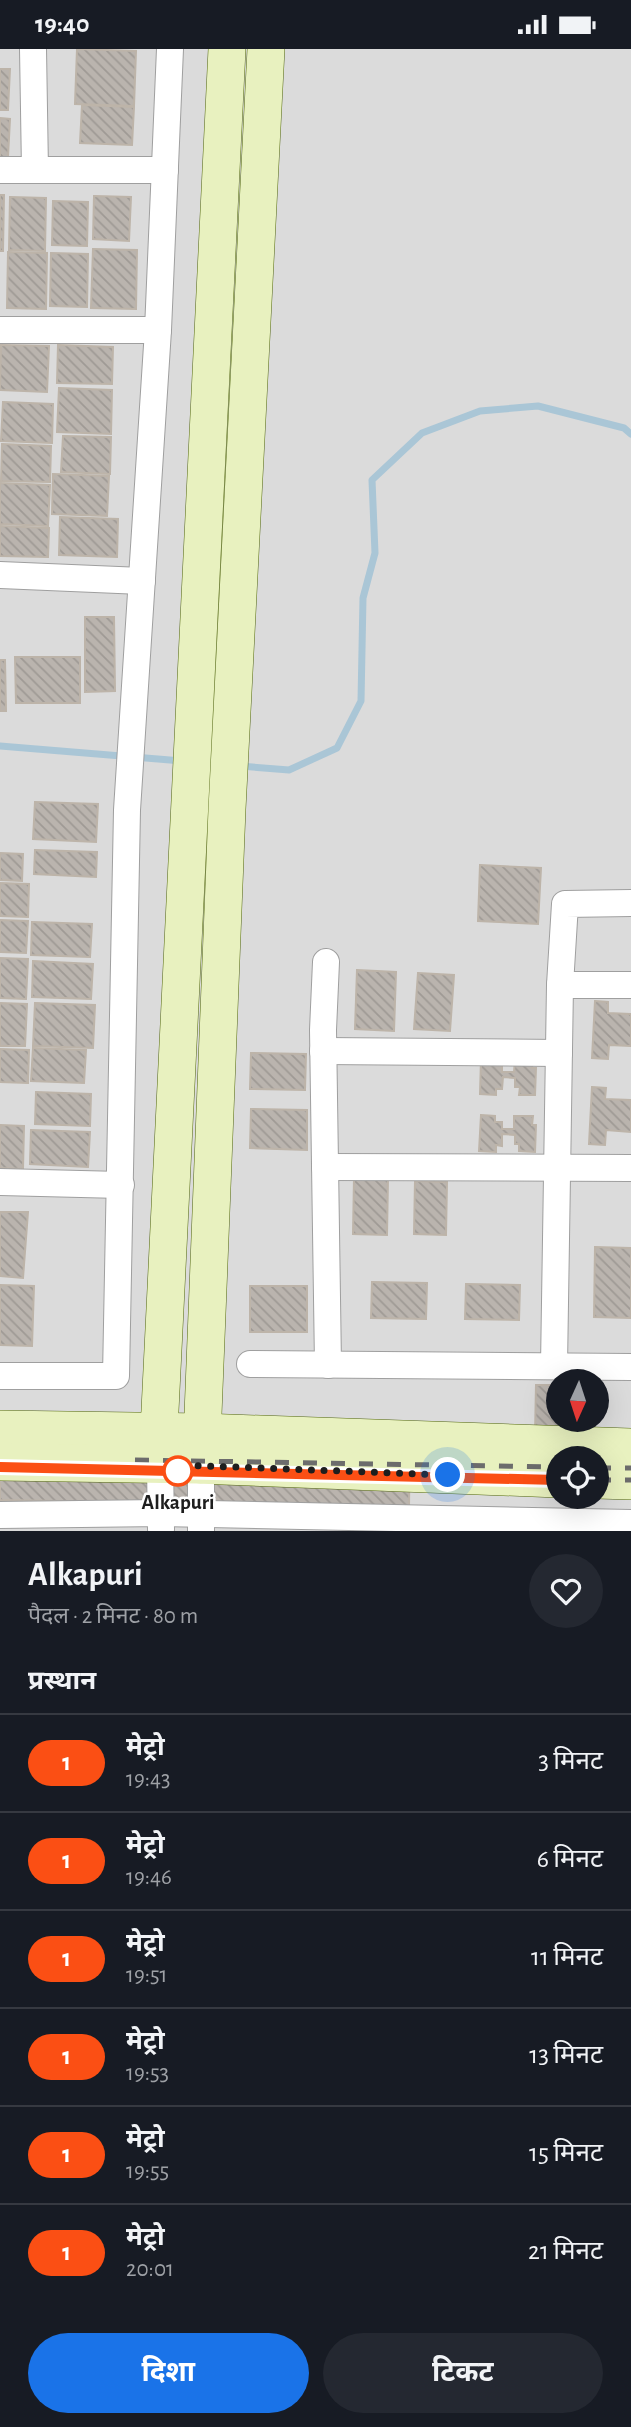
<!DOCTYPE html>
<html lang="hi">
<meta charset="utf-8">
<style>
:root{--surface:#171b24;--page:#242831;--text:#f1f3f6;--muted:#9ea1a6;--line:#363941;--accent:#1a73e8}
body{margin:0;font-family:"Alegreya Sans","Noto Sans Devanagari",sans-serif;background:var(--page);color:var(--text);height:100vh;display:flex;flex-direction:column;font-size:26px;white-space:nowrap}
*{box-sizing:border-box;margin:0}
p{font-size:23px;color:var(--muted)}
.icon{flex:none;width:38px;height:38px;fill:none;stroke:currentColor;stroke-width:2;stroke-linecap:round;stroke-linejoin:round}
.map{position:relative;height:1482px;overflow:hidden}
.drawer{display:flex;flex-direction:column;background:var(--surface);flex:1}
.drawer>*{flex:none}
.badge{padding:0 14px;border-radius:23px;font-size:24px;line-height:46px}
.needle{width:46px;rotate:183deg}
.tools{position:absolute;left:546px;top:1320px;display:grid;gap:14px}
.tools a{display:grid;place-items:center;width:63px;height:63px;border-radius:50%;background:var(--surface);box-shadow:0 7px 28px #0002;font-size:35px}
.you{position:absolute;width:35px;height:35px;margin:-18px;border:5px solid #fff;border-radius:50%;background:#1a73e8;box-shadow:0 0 0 10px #1a73e833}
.map>.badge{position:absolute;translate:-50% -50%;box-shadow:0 0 0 4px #fff}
h2{padding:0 28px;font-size:26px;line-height:63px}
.round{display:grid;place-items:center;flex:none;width:74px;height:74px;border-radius:37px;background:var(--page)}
.headline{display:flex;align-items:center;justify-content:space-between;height:119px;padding:0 28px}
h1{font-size:33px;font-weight:700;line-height:52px}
.action{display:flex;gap:14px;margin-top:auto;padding:14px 28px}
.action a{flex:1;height:80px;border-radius:42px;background:var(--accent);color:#fff;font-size:28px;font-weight:700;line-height:80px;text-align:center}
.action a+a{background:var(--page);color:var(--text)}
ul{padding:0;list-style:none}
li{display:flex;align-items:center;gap:21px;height:98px;padding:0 28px;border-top:2px solid var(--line)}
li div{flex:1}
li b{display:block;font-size:26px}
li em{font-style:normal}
li .badge{min-width:77px;font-weight:700;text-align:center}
.status{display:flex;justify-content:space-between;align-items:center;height:49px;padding:0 35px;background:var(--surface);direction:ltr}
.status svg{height:19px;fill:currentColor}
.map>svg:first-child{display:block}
</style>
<div class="status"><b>19:40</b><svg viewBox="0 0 49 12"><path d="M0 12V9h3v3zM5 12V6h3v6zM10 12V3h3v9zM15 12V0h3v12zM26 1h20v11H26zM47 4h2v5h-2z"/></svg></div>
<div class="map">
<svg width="631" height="1482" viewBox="0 0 631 1482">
<defs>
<pattern id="building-back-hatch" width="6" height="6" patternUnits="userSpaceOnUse" patternTransform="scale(1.75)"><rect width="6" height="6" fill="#bab4ae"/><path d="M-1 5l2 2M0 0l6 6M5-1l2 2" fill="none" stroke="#9f9a95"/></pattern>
</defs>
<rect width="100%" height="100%" fill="#edece5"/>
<path fill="#dbdbdb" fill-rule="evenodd" d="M0,0h631v1384l-434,-3 361,66h39l34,-23v58h-631zM558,1332h39v38h-39z"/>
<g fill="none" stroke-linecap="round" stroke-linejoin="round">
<g stroke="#aac6d6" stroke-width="7">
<path d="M0,697l182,15"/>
<path d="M239,717l50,4 48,-22 24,-47 2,-103 12,-45 -3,-73 50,-47 58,-22 58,-5 86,22 7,6"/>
</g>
</g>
<g fill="url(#building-back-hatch)" stroke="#bdb4a9" stroke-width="2">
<path d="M77,0l59,2 -2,55 -59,-2z"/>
<path d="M0,20h10l-2,41h-8z"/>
<path d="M82,56l52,2 -2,38 -52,-2z"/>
<path d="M0,69l10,1 -2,38h-8z"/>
<path d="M0,146h4l-1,56h-3z"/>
<path d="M94,147l37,1 -2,44 -36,-2z"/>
<path d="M10,148l36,1 -1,53 -36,-1z"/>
<path d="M53,152l35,1 -1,44 -35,-1z"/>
<path d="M93,200l44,1 -1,59 -45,-1z"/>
<path d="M8,203l39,1 -1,56 -39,-1z"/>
<path d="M51,204l37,1 -1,53 -37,-1z"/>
<path d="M1,296l48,1 -2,46 -47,-2z"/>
<path d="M58,296l55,2 -1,37 -55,-1z"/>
<path d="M59,339l53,2 -1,44 -54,-2z"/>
<path d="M3,353l50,2 -1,39 -51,-2z"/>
<path d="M63,387l48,1 -1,37 -49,-2z"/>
<path d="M2,395l49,2 -1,36 -49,-1z"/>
<path d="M53,425l56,2 -2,40 -55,-2z"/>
<path d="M0,434l50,2 -2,41 -48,-2z"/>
<path d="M60,468l58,2 -1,38 -58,-2z"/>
<path d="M0,477l49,2 -1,29 -48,-1z"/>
<path d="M85,568h29l1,74 -30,1z"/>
<path d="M15,608h65v46h-64z"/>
<path d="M0,611h5l1,51h-6z"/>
<path d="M35,753l63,2 -2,38 -63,-3z"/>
<path d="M35,801l62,2 -1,25 -62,-3z"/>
<path d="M0,804l23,1 -1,27 -22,-1z"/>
<path d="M480,816l61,3 -3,56 -60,-3z"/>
<path d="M0,834l29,1 -1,33 -28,-1z"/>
<path d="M0,871l28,1 -2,32 -26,-1z"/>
<path d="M32,873l60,2 -2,33 -59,-2z"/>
<path d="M0,909l28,1 -2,40 -26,-1z"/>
<path d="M33,912l60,3 -2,35 -59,-2z"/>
<path d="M357,921l39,2 -2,59 -39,-2z"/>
<path d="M418,924l36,2 -4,56 -36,-2z"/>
<path d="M595,952l13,1v11l23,1v32l-22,-1 -1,14 -16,-1z"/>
<path d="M0,954l27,1 -2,42h-25z"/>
<path d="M35,954l60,2 -2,43 -60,-2z"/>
<path d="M33,999l53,2 -2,33 -53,-2z"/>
<path d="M0,1000l29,1 -1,33 -28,-1z"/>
<path d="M251,1004l55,1 -1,36 -55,-1z"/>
<path d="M481,1010l21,6v7h12l1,-13h18l-1,9h4l-1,27h-16l1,-8h-5v-9l-12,-1 -1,12h-6v6l-16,-1z"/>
<path d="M592,1038l14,1 -1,11 26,1v32l-25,-2 -1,15 -16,-1z"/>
<path d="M36,1043l55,2 -1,32 -55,-2z"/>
<path d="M251,1060l56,1v40l-57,-2z"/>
<path d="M481,1066l14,1v6h7v7h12v-13h19l-1,9h4l-1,27 -16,-1v-7h-4v-9l-13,-1v12l-6,-1v7l-17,-1z"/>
<path d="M0,1076l24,1 -1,43 -23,-1z"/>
<path d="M31,1081l59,2 -2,35 -58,-3z"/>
<path d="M354,1129l34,1 -1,56 -34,-1z"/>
<path d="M415,1132l32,1 -1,53 -32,-1z"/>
<path d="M0,1163h28l-5,66 -23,-2z"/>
<path d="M595,1198l36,1v70l-37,-1z"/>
<path d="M372,1233l55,1 -1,36 -55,-1z"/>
<path d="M466,1235l54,1 -1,35 -54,-1z"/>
<path d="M0,1236l34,1 -2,60 -32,-1z"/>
<rect x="250" y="1237" width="57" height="46"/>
<path d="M536,1336h22v34h37v16h-60z"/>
<path d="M0,1379l410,6 -1,73 -409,-7z"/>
</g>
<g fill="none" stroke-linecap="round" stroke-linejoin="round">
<defs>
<g id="street">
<path d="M33,0l2,121"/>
<path d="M0,121h165"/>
<path d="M0,281h158"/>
<path d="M0,526l142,6"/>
<path d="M326,913l-3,68 5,335"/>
<path d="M560,936h71"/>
<path d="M323,1002l236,2"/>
<path d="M325,1118l306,1"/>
<path d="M0,1133l121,3"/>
<path d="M250,1315l381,3"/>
<path d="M554,1317l6,-381 5,-81 66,-1"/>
<path d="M0,1327h116l11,-566 31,-480 12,-281"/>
<path d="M160,1415l1,65"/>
<path d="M0,1466l161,-2 470,10"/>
<path d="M201,1481v-65"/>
</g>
<g id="secondary">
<path d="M0,1380l202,3 429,15"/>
<path d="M0,1413l197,3 361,14"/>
<path d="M160,1415l-1,-33 68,-1382"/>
<path d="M201,1416l26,-656 39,-760"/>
<path d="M597,1431l34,1"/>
</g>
</defs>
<use href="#street" stroke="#9f9f9f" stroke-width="28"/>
<use href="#secondary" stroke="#536712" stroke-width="38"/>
<use href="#street" stroke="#fff" stroke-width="26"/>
<use href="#secondary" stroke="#e8f1bf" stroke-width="37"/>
<g stroke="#6c6c6c" stroke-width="5" stroke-dasharray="14 14" stroke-linecap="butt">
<path d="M135,1411l423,7"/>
<path d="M0,1418l558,13"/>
<path d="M597,1419h34"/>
<path d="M597,1431h34"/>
</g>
</g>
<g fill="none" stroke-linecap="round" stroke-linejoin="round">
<defs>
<path id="line" d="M0,1418l558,13"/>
</defs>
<use href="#line" stroke="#fff" stroke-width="16"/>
<use href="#line" stroke="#fb4f14" stroke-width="10"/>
<path stroke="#1e1e1e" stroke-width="7" stroke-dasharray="0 12.6" d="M178,1422l1,-6 269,10"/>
</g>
<circle fill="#fff" stroke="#fb4f14" stroke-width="3.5" cx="178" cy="1422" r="14"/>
<g text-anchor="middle" stroke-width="5" stroke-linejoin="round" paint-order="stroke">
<g font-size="21" font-weight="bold" fill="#1e1e1e" stroke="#fff">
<text x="178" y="1460">Alkapuri</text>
</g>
</g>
</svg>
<div class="tools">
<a><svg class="needle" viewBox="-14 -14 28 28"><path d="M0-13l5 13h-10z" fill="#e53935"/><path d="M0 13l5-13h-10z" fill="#9ea1a6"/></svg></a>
<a><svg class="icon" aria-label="locate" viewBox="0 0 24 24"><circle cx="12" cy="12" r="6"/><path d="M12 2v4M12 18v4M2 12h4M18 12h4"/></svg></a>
</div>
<div class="you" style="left:448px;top:1426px"></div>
</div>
<section class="drawer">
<div class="headline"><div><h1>Alkapuri</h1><p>पैदल · 2 मिनट · 80 m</p></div><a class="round"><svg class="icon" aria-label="heart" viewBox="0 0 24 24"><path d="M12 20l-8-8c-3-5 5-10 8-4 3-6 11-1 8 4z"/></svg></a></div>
<h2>प्रस्थान</h2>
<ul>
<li><span class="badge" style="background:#fb4f14;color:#fff">1</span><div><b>मेट्रो</b><p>19:43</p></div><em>3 मिनट</em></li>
<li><span class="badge" style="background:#fb4f14;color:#fff">1</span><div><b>मेट्रो</b><p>19:46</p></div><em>6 मिनट</em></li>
<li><span class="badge" style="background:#fb4f14;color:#fff">1</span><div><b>मेट्रो</b><p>19:51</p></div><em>11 मिनट</em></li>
<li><span class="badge" style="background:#fb4f14;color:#fff">1</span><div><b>मेट्रो</b><p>19:53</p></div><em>13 मिनट</em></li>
<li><span class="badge" style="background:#fb4f14;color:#fff">1</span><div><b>मेट्रो</b><p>19:55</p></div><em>15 मिनट</em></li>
<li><span class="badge" style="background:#fb4f14;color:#fff">1</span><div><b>मेट्रो</b><p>20:01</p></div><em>21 मिनट</em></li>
</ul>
<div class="action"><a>दिशा</a><a>टिकट</a></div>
</section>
